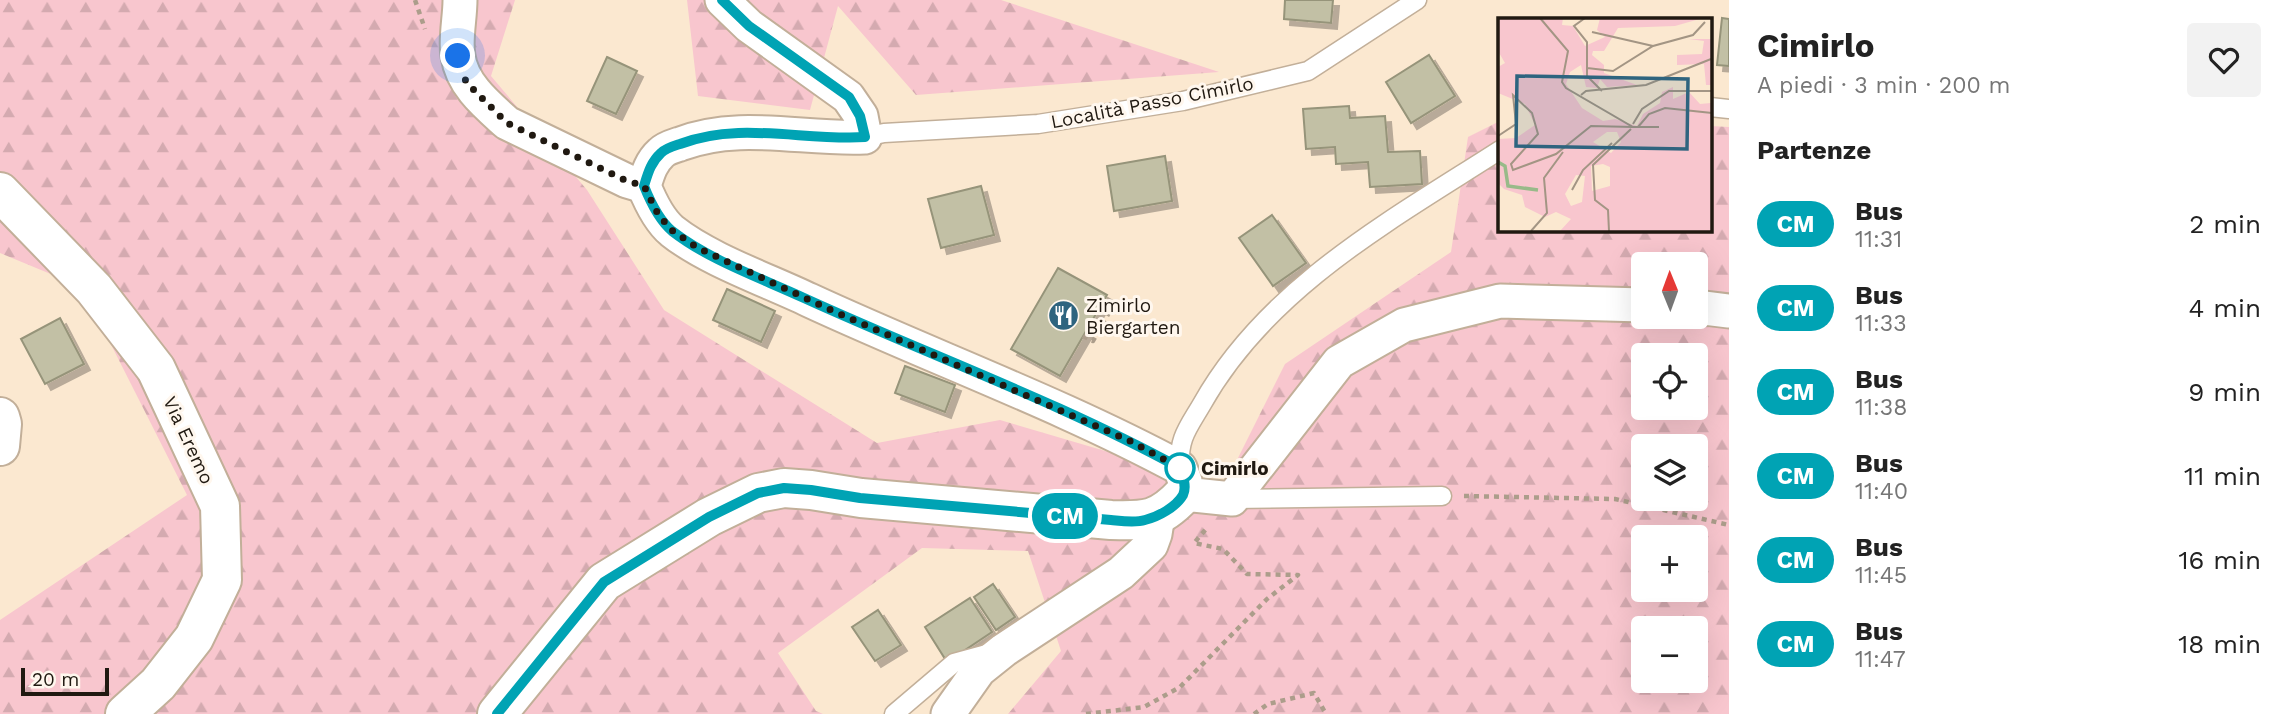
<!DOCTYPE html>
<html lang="it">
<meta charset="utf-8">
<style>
:root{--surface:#fff;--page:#f2f2f2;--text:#222;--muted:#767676}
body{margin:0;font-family:"Work Sans",sans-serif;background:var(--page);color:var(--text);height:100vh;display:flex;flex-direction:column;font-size:26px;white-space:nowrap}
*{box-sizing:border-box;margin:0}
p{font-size:23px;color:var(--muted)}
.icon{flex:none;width:38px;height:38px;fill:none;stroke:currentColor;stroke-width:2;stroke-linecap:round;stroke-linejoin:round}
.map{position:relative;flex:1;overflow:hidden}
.side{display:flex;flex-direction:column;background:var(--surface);width:560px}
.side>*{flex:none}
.badge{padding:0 14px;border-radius:23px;font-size:24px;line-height:46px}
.needle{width:46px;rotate:359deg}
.tools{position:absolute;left:1631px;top:252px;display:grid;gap:14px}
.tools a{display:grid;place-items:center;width:77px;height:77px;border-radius:7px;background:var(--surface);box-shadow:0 7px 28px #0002;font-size:35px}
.scale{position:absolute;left:21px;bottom:18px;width:88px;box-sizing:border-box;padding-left:7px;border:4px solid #201911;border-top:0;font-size:19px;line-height:24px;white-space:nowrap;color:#201911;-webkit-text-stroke:5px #fff7ee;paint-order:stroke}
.you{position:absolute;width:35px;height:35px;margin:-18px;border:5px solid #fff;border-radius:50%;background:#1a73e8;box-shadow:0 0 0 10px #1a73e833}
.map>.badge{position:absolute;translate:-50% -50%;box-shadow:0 0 0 4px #fff}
h2{padding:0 28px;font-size:26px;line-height:63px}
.round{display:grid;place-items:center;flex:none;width:74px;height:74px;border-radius:7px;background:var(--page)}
.overview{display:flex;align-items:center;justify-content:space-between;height:119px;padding:0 28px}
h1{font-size:33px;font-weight:700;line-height:52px}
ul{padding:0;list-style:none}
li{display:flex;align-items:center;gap:21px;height:84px;padding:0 28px}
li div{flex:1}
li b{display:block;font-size:26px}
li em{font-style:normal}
li .badge{min-width:77px;font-weight:700;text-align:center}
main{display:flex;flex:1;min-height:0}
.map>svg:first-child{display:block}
</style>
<main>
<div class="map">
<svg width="1729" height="714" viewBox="0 0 1729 714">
<defs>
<pattern id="forest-firs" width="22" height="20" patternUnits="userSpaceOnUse" patternTransform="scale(1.75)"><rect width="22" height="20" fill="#f8c6ce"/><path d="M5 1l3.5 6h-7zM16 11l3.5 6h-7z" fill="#d4aab0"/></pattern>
<filter id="shadow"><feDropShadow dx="6" dy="6" stdDeviation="0" flood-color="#0004"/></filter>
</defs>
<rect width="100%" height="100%" fill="#fbe8d0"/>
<g fill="url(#forest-firs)" fill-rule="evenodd">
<path d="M0,0h515l-24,76 96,114 77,120 213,133 123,-23 224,66 61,-122 166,-112 17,-115 32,-16v108h210v-103l19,1v587h-721l53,-63 -33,-100 -106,-3 -144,105 38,58 7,3h-823v-94l187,-125 -105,-208 -82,-34zM1643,264h53v53h-53zM1643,355h53v53h-53zM1643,446h53v53h-53zM1643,537h53v53h-53zM1643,628h53v53h-53z"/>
<path d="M687,0h314l218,72 -303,23 -78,-89 -28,104 -112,-14z"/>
</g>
<g fill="#c2c0a5" stroke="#96947a" stroke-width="2" filter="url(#shadow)">
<path d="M1285,0h48l-2,23 -47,-4z"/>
<path d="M1722,18l7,1v47l-12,-1z"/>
<path d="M1429,55l26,41 -44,27 -25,-41z"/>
<path d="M607,57l30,14 -21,43 -29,-13z"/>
<path d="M1349,106l1,12 35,-2 3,36 32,-1 2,33 -52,3 -2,-25 -32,2 -1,-17 -29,2 -3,-40z"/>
<path d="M1165,156l7,45 -58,10 -7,-45z"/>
<path d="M981,186l13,49 -53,13 -13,-49z"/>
<path d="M1272,215l34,48 -33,23 -34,-48z"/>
<path d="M1058,268l49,27 -47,81 -49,-27z"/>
<path d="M727,289l48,22 -14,31 -48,-22z"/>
<path d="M60,318l24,46 -39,20 -24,-45z"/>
<path d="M905,366l50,19 -10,27 -50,-19z"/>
<path d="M993,584l22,33 -19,13 -22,-33z"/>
<path d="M970,598l22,34 -45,30 -22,-35z"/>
<path d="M878,610l23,35 -26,16 -23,-34z"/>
</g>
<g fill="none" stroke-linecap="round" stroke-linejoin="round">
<defs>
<g id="service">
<path d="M1710,107l19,2"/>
<path d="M865,137l19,-4 154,-9 145,-23 125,-30 109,-71"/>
<path d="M1180,468c-2,-30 8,-40 22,-64 65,-116 189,-184 298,-254"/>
<path d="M1232,499l210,-3"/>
<path d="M894,714l60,-51 33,-9"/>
</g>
<g id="minor">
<path d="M460,0c0,18 -5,39 -2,56 4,29 29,49 49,67l120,58 17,5"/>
<path d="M722,0l27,26 99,71 13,19 4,21c-61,3 -126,-16 -185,7 -6,2 -14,4 -19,9 -10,9 -13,20 -17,33 6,15 15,34 28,45 35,28 95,49 137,69 123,57 252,104 371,168l5,13 -1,13 48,5 107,-137 65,-37 96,-24 143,4"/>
<path d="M1696,307l33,4"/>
<path d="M948,714l31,-44 25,-20 117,-77 30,-28 4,-11 3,-19"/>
</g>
<g id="tertiary">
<path d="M0,192l94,97 62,80 64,137 2,74 -28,58 -36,46 -33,30"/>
<path d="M0,417l2,7 -2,22"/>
<path d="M497,714l107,-132 105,-65 49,-24 26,-5 27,2 50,8 250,22c35,1 48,1 73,-26"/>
</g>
</defs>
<use href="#service" stroke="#c2af99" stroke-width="21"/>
<use href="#minor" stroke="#c2af99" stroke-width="37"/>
<use href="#tertiary" stroke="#c2af99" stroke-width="42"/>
<g stroke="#ac9d8b" stroke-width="4.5" stroke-dasharray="5 5" stroke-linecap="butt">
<path d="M415,0l10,29"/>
<path d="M1083,336l10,5 22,-39"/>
<path d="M1464,496l151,3 114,26"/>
<path d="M1086,714l58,-7 36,-20 87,-88 31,-24 -51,-1 -24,-25 -29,-6 13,-15"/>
<path d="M1254,714l14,-10 46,-11 12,21"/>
</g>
<use href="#service" stroke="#fff" stroke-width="18"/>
<use href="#minor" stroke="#fff" stroke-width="33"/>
<use href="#tertiary" stroke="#fff" stroke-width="38"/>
</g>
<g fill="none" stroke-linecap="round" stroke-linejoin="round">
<defs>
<path id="line" d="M497,714l107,-132 105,-65 49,-24 26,-5 27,2 49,8 251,22c11,1 24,3 34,0 13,-3 31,-13 38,-25 4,-8 0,-19 -3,-27 -121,-66 -251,-113 -376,-170 -43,-20 -95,-38 -132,-67 -13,-11 -22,-30 -28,-45 4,-13 7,-24 17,-33 5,-5 13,-7 19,-9 59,-23 124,-3 185,-7l-5,-21 -11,-19 -100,-71 -27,-26"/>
</defs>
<use href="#line" stroke="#fff" stroke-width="16"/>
<use href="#line" stroke="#00a3b4" stroke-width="10"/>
<path stroke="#201911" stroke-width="7" stroke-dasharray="0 12.6" d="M458,56l8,26 41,41 120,58 17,5 13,26 13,17 28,19 133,62 297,130 52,28"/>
</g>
<defs>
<symbol id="restaurant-disc" viewBox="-11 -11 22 22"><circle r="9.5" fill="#2e647f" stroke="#fff7ee"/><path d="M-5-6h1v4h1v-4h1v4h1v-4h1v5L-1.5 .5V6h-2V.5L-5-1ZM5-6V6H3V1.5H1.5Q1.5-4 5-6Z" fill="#fff"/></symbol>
</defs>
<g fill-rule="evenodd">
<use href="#restaurant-disc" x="1046" y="298" width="35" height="35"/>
</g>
<circle fill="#fff" stroke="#00a3b4" stroke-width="3.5" cx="1180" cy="468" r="14"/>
<g text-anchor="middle" stroke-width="6" stroke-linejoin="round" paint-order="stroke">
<g font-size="19" fill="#201911" stroke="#fff7ee">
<text transform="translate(1152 102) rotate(-11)" y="7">Località Passo Cimirlo</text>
<text transform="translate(189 440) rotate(65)" y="7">Via Eremo</text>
</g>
<g font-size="19" fill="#201911" stroke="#fff7ee" text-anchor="start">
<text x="1086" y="312">Zimirlo<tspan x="1086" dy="22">Biergarten</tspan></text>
</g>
<g font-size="19" font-weight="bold" fill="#201911" stroke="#fff7ee" text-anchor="start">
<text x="1201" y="475">Cimirlo</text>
</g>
</g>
<g transform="translate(1498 18)">
<rect width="214" height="214" fill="#fbe8d0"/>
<path d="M0,0h65l-1,7 11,1 12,20 20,-9 -8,-7 3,-12h103l-28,8 -57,2 -14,23h-11l-1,4 12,10v8l33,12 -30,2 -7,-8 -3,9 -11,-1 -5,-22 -11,7 -4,12 16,24 21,13 12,-2 22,7 6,-12 17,-11 2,-11 11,-5v12l16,-7 11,12 11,-1v128h-151l11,-12 -15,-7 -11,5 -20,-10 -3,-12 -18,-6 -6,-6v-44l18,-1 19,-13 -10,-21 -27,-11v-26l7,-4 -7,-12zM109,114h10l4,10 -10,11 -18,-11zM105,146l7,3v19l-18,5 -1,-25zM78,157l9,1 -3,26 -11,4 -6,-12zM191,21h22v46h-5l-2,-21 -27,1v-10l25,-1 2,-13z" fill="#f8c6ce" fill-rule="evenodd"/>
<path fill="none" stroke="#98ba89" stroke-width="3.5" d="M0,144l7,4 3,20 30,4"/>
<path fill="none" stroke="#a39584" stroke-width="2" d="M42,0l28,33 -6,31 4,6 67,39h26M87,0l-11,8 13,16v34l15,15M94,14l61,14M89,50l26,3 40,-25 40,-11 12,-13M83,77l5,-4 60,-6 65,-26M135,106l9,-15 27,-18h43M140,109l11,-13 16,-6 47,5M0,118l18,-12 -3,-29 19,18 6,21 -27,30 2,6 43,-16 35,-28 42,1M74,172l11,-20 29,-27M33,213l16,-18 -3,-35 19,-26M111,213l-1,-21 -13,-10 -2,-35 38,-36"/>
<path fill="#2e647f" fill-opacity="0.15" stroke="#2e647f" stroke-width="3.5" d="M19,58l171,3 -1,70 -171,-3z"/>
<rect width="214" height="214" fill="none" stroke="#201911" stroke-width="3.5"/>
</g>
</svg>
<div class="tools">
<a><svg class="needle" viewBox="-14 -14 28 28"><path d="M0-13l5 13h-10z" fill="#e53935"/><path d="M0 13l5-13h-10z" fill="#767676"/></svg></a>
<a><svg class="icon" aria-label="locate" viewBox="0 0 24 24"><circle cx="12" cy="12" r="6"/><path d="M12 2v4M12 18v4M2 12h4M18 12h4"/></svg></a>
<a><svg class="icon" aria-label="layers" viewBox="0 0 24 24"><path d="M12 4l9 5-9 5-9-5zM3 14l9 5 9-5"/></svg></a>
<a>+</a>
<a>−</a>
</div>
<div class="scale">20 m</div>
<div class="you" style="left:458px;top:56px"></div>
<b class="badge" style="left:1065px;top:516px;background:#00a3b4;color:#fff">CM</b>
</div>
<section class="side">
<div class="overview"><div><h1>Cimirlo</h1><p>A piedi · 3 min · 200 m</p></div><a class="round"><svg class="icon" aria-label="heart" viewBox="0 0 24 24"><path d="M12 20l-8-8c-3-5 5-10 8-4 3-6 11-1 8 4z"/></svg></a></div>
<h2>Partenze</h2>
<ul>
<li><span class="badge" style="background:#00a3b4;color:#fff">CM</span><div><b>Bus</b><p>11:31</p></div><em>2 min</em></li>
<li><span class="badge" style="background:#00a3b4;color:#fff">CM</span><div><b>Bus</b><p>11:33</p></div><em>4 min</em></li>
<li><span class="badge" style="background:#00a3b4;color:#fff">CM</span><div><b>Bus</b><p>11:38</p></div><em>9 min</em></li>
<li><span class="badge" style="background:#00a3b4;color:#fff">CM</span><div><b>Bus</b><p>11:40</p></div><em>11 min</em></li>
<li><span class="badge" style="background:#00a3b4;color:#fff">CM</span><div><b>Bus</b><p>11:45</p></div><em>16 min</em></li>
<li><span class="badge" style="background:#00a3b4;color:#fff">CM</span><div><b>Bus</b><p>11:47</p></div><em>18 min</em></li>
</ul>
</section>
</main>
